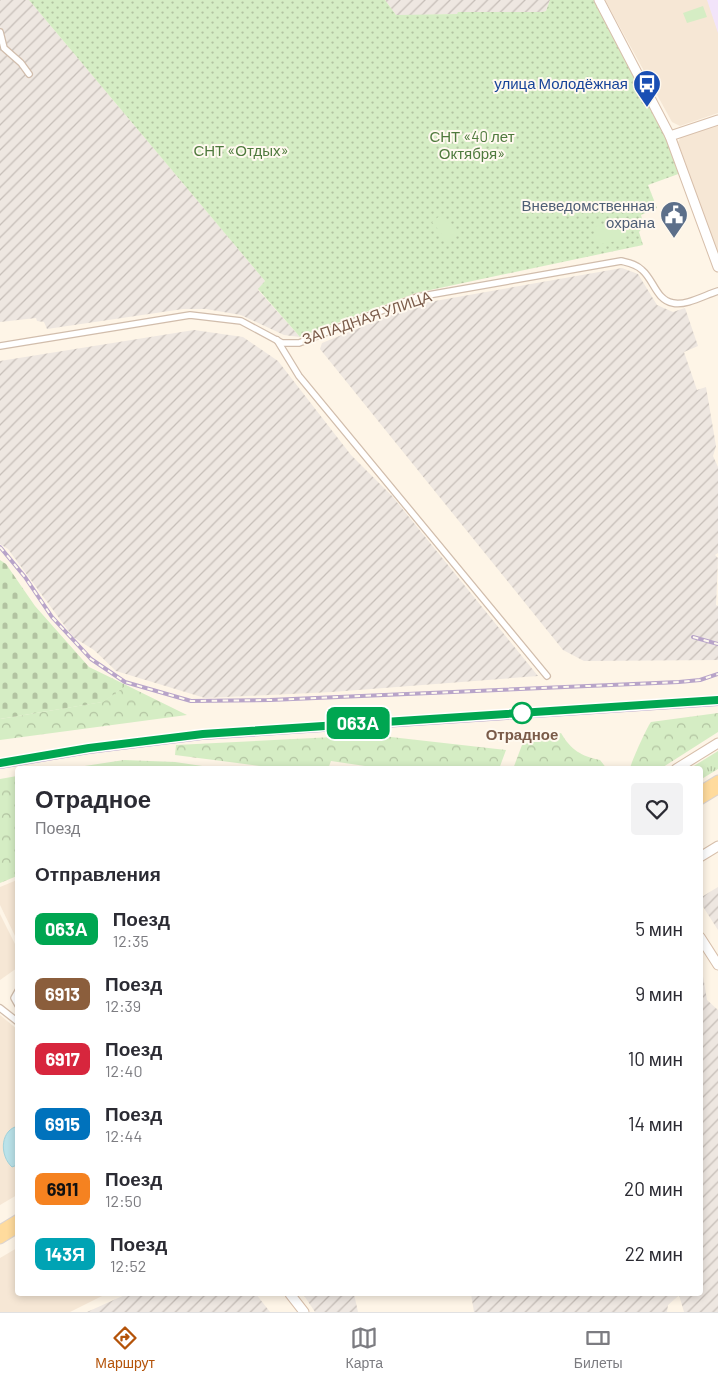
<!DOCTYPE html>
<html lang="ru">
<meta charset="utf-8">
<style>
:root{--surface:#fff;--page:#f2f2f3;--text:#2b2b33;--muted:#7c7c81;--line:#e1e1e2;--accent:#b45309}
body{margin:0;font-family:Barlow,sans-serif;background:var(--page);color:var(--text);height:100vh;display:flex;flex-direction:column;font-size:19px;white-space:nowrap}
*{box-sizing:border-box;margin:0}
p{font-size:16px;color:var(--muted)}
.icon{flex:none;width:28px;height:28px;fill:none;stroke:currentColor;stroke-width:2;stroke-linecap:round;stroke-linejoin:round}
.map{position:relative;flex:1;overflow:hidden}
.details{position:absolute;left:15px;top:766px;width:688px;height:530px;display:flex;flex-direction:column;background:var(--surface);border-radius:5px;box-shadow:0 2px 8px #0003}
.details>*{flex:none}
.badge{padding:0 10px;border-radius:8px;font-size:18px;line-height:32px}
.map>.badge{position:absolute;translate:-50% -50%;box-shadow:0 0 0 2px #fff}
h2{padding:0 20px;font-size:19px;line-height:45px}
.round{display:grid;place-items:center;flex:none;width:52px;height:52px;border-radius:5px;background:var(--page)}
.overview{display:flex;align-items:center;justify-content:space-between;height:85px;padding:0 20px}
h1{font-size:24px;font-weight:700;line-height:38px}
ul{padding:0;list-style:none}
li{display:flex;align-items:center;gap:15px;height:65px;padding:0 20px}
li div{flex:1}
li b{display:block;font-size:19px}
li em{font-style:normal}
li .badge{min-width:55px;font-weight:700;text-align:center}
.menu{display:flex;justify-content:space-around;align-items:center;height:70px;border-top:1px solid var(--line);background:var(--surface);font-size:14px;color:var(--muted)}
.menu a{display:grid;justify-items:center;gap:2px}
.menu .active{color:var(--accent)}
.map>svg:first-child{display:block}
</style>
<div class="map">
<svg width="718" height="1312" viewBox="0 0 718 1312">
<defs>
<pattern id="industrial-furrows" width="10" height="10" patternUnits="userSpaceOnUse" patternTransform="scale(1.25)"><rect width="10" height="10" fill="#eee7e1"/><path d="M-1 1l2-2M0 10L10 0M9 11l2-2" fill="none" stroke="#c6beb8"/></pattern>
<pattern id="grass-tufts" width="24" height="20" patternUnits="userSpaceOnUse" patternTransform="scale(1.25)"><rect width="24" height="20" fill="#d5edc4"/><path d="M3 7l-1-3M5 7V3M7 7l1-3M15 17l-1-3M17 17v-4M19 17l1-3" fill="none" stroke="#b2c3a1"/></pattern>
<pattern id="forest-crowns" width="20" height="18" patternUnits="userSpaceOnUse" patternTransform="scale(1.25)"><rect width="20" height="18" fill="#d5edc4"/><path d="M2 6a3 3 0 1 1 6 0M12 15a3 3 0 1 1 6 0" fill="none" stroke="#b2c3a1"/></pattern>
<pattern id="cemetery-stones" width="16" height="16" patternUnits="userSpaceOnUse" patternTransform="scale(1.25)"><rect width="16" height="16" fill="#d5edc4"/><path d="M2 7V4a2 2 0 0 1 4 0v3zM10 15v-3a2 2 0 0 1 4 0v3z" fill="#b2c3a1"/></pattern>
<pattern id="garden-dots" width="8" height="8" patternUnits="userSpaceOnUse" patternTransform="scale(1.25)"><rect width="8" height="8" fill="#d5edc4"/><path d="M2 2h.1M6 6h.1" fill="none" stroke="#b2c3a1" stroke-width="1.8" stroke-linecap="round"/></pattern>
</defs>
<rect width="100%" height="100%" fill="#fef5e7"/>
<g fill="#f6e7d5">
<path d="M605,0h113v113l-38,13 -8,-4z"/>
<path d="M718,124v133l-40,-115 3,-5z"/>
<path d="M17,880v60l-17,-35v-18z"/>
<path d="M0,914l18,36 -1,18 -17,12z"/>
<path d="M0,1015l18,15 -1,165 -17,10z"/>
<path d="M17,1248l1,46h88l-36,18h-70v-54z"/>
</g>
<g fill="url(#industrial-furrows)">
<path d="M0,0h29l236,281 -7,9 42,47 -16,-2 -43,-20 -35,-6h-23l-136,20 -3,-7 -7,-1 -1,-3 -36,4z"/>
<path d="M385,0h165l-4,11 -4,1h-77l-8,2 -36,1h-25z"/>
<path d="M622,268l16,6 19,31 16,7 12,-4 13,38 -14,6 13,38 9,-3 10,59 -3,10 5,11v86l-3,2 3,3 -2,47 2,1v54l-134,1 -21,-11 -243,-301 2,-6 96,-39z"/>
<path d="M194,330l49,7 35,24 73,94 41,41 146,180 -206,16 -127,6 -89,-27 -22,-21 -21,-13 -65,-88 -8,-5v-183z"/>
<path d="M718,887v43l-18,-28v-4z"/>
<path d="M700,958l7,42 11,10v302h-34l-5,-17 -11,10 -1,7h-193l-3,-18h229z"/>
<path d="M127,1294h129l14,18h-183z"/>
<path d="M303,1294h51l4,18h-43z"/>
</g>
<path fill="#f2e4fa" d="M707,0h11v33z"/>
<path fill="url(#grass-tufts)" d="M718,751v18l-18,11v-11h-11z"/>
<g fill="url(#forest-crowns)">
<path d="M124,684l63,31 -187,25v-21l102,-17 22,-15z"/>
<path d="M718,713v19l-58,37h-30c0,-5 18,-44 21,-47z"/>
<path d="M561,733c10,17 20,23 39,27l7,9h-94l9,-24z"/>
<path d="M373,735l133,15 -7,19h-134v-3l-34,-5 -3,8h-44l-109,-14 1,-10z"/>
<path d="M124,760l51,2 48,7h-158z"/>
<path d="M17,776v100l-17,7v-104z"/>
</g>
<path fill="url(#cemetery-stones)" d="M0,560l6,4 29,42 54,61 35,17v3l-21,15 -103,17z"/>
<path fill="url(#garden-dots)" d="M29,0h356l11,15 61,-1 1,-2h84l4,-1 4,-11h44l73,138 14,35 -33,12 9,23 -16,7 3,11 -5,6 4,13 -227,48 -116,44 -42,-48 7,-8z"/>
<g fill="#d5edc4">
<path d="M703,6l4,11 -20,6 -4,-10z"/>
<path d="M441,215l16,20 -9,7 -16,-20z"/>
<path d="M621,221l4,18 -28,6 -4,-18z"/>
</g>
<path fill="#bae2e9" stroke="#a0d2db" d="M15,1127l2,1v37l-5,2c-12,-11 -12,-34 3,-40z"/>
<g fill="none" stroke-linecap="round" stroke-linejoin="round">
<defs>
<g id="street">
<path d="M0,32l4,16 17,15 8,11"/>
<path d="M277,340l22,36 248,300"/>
<path d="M0,346l190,-31 51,6 41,22h17l118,-46 204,-36c8,2 15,3 21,9 12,10 14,30 31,33 13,3 32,-8 45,-12"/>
<path d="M18,991l-4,7 4,7"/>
<path d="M0,1008l18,14"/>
</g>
<g id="secondary">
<path d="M599,0l71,136 48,131"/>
<path d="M670,136l48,-16"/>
<path d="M676,769l42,-26"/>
<path d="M700,857l18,-11"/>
<path d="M700,937l18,28"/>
<path d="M290,1294l14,18"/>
</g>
<g id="primary">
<path d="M700,791l18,-11"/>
<path d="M700,800l18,-11"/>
<path d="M0,1230l18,-11"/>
<path d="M0,1239l18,-11"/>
</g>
</defs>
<use href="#street" stroke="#d1bdac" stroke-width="8"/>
<use href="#secondary" stroke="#d7bfab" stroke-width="11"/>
<use href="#primary" stroke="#dcd4d0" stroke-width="11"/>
<use href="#street" stroke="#fff" stroke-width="5.5"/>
<use href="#secondary" stroke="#fff" stroke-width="9"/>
<use href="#primary" stroke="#ffdb9d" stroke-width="9"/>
<defs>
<g id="rail">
<path d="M0,547l25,30 27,40 39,42 34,23 66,19 79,-1 409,-18 21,-2 18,-6"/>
<path d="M693,637l25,7"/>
<path d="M0,767l89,-15 113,-14 516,-34"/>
</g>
</defs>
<use href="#rail" stroke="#b8a4c9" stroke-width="4"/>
<use href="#rail" stroke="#fff9ef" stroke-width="2" stroke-dasharray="5.5" stroke-linecap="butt"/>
</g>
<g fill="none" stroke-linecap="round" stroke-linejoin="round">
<defs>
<path id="line" d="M0,763l89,-15 114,-14 515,-34"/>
</defs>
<use href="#line" stroke="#fff" stroke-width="11"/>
<use href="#line" stroke="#00a651" stroke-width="8"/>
</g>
<defs>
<symbol id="bus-pin" viewBox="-11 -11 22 30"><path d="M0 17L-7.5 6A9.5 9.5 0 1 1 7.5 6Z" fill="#1a4fb4" stroke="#fff9ef"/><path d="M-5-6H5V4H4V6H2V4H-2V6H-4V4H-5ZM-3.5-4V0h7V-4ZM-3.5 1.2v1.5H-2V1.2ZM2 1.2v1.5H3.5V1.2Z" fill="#fff"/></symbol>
<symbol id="civic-pin" viewBox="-11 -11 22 30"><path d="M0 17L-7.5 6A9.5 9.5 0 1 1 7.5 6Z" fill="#5c6f8a" stroke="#fff9ef"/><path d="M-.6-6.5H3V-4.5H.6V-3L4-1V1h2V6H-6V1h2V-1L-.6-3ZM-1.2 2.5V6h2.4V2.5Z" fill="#fff"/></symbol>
</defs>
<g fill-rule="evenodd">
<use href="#bus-pin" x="631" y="68" width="32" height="43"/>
<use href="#civic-pin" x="658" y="199" width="32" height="43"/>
</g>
<circle fill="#fff" stroke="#00a651" stroke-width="2.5" cx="522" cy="713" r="10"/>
<g text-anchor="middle" stroke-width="4" stroke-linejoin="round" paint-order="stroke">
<g font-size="15" fill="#164399" stroke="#fff9ef" text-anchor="end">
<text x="628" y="89">улица Молодёжная</text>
</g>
<g font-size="15" fill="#4f7a3d" stroke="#fff9ef">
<text x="472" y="142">СНТ «40 лет<tspan x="472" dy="17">Октября»</tspan></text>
<text x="241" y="156">СНТ «Отдых»</text>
</g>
<g font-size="15" fill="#4e5e75" stroke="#fff9ef" text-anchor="end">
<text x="655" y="211">Вневедомственная<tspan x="655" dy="17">охрана</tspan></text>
</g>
<g font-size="15" fill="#7a5b49" stroke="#fff9ef">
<text transform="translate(367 318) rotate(-19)" y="5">ЗАПАДНАЯ УЛИЦА</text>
</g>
<g font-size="15" font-weight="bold" fill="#7a5b49" stroke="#fff9ef">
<text x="522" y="740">Отрадное</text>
</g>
</g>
</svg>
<b class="badge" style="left:358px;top:723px;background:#00a651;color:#fff">063А</b>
<section class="details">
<div class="overview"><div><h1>Отрадное</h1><p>Поезд</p></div><a class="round"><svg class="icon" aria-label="heart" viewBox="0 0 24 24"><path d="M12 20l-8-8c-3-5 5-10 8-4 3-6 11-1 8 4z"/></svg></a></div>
<h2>Отправления</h2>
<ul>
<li><span class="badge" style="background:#00a651;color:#fff">063А</span><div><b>Поезд</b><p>12:35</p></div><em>5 мин</em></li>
<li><span class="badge" style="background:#8b5e3c;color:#fff">6913</span><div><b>Поезд</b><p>12:39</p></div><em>9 мин</em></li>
<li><span class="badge" style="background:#d7263d;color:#fff">6917</span><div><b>Поезд</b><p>12:40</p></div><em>10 мин</em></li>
<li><span class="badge" style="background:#0072bc;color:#fff">6915</span><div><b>Поезд</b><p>12:44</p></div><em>14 мин</em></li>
<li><span class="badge" style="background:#f58220;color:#111">6911</span><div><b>Поезд</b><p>12:50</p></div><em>20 мин</em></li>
<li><span class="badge" style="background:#00a3b4;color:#fff">143Я</span><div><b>Поезд</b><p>12:52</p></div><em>22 мин</em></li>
</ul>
</section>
</div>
<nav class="menu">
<a class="active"><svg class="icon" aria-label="directions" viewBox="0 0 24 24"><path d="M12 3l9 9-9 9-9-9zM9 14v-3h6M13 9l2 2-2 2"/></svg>Маршрут</a>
<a><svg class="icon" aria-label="map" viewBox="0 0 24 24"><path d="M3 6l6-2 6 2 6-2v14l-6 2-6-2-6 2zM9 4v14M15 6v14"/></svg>Карта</a>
<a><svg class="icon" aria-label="tickets" viewBox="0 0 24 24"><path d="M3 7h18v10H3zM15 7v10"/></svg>Билеты</a>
</nav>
